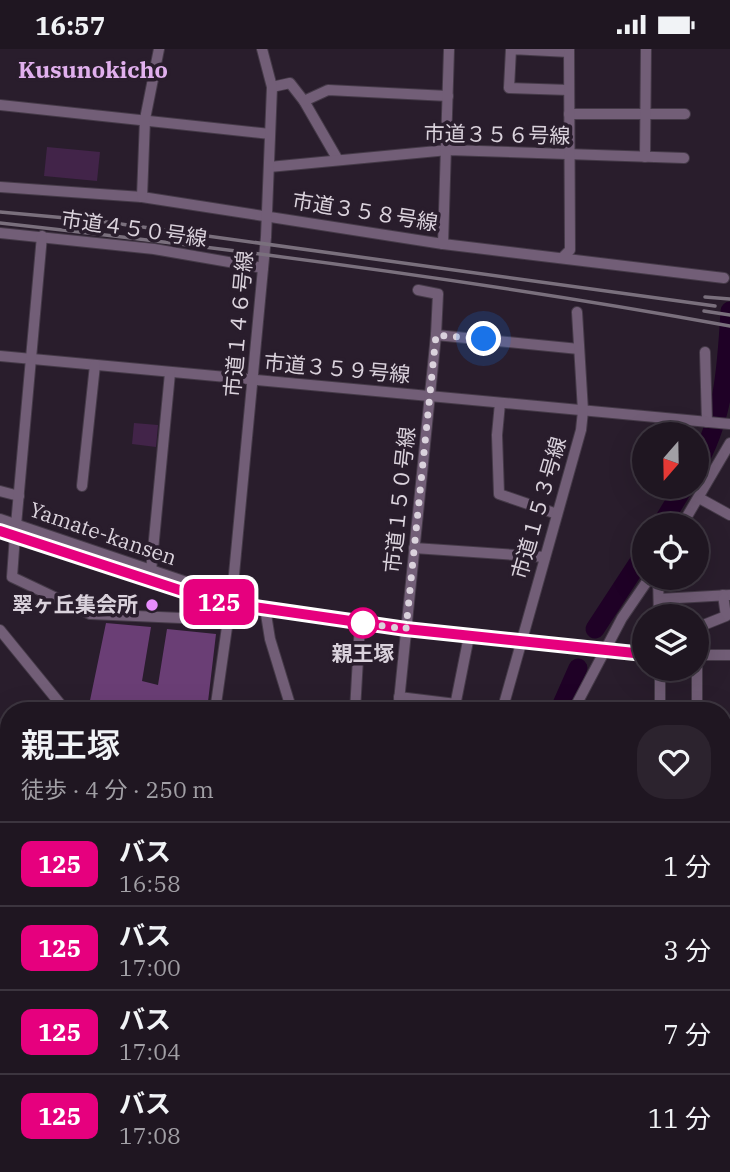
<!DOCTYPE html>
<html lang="ja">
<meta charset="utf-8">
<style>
:root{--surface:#1f1621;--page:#2c232e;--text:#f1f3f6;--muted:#a19fa5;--line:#3c353f}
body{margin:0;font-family:"IBM Plex Serif","Noto Sans JP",serif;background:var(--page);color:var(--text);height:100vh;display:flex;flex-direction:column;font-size:26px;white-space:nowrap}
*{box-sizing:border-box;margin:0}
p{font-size:23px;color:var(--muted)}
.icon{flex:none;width:38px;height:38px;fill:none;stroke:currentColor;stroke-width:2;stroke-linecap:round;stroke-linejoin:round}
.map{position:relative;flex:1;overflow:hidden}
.side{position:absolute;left:0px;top:653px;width:732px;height:471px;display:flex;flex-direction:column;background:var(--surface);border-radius:28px 28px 0 0;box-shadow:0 7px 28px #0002,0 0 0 2px var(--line)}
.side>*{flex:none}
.badge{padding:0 14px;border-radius:10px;font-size:24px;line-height:46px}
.needle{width:46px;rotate:200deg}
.buttons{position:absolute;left:632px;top:373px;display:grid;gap:14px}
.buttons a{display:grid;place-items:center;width:77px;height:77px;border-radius:50%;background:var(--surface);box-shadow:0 7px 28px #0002,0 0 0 2px var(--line);font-size:35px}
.you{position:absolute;width:35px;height:35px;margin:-18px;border:5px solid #fff;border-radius:50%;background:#1a73e8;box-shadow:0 0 0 10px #1a73e833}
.map>.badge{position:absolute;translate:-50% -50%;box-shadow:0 0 0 4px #fff}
.round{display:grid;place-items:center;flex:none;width:74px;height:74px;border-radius:28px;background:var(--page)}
.headline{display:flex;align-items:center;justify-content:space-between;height:119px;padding:0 21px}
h1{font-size:33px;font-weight:600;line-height:52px}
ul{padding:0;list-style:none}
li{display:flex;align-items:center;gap:21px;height:84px;padding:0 21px;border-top:2px solid var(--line)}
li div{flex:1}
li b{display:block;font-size:26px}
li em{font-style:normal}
li .badge{min-width:77px;font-weight:700;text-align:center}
.status{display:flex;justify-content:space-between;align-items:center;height:49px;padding:0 35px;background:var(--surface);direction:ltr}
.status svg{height:19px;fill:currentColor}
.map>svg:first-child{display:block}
</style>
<div class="status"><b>16:57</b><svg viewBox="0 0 49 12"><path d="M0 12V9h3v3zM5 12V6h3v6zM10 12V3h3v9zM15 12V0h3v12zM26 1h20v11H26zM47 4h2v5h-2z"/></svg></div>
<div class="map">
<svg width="730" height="1123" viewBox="0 0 730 1123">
<rect width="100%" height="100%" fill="#291d2c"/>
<g fill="#422449">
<path d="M47,98l53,5 -3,29 -53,-5z"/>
<path d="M134,374l24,2 -2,22 -24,-3z"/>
</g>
<path fill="#6a3e75" d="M106,574l45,4 -9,54 16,4 9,-56 49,5 -9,76h-119z"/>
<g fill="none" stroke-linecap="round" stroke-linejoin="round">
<g stroke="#1f0126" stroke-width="19">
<path d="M696,417c28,-46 31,-102 34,-155"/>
<path d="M661,476l23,-38"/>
<path d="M595,580l49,-75"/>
<path d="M559,662l19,-43"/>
<path d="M288,1123l2,-8"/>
</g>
<defs>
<g id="minor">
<path d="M569,3l-58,-3 -2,39 60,2"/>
<path d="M272,38l18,-4 14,18 34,59"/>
<path d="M304,52l24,-11 120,6"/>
<path d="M0,56l270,29"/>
<path d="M569,65h116"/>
<path d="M645,108l1,-108"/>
<path d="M269,118l179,-17 236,8"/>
<path d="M0,138l142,10 301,47 281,34"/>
<path d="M142,148l3,-78 14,-70"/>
<path d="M0,184l154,16 109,19"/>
<path d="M443,195l6,-195"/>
<path d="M562,209l8,-8 -1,-201"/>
<path d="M436,286l143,14"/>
<path d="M705,303l2,70"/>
<path d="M0,307l730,68"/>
<path d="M500,354l-3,32 2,59 58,20"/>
<path d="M82,437l13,-121"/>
<path d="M0,442l19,5"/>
<path d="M699,449l31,17"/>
<path d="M0,470l216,73 15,11"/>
<path d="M16,476l26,-289"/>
<path d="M682,476l48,-82"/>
<path d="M0,482l213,70 193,28 238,25"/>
<path d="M15,486l-3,42 78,37 137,6"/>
<path d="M414,499l131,9"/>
<path d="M151,522l19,-198"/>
<path d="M658,528l1,39"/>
<path d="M659,550l71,-4"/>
<path d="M265,559l5,31 22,72"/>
<path d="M696,579l30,-12 -3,-21"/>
<path d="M0,581l66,81"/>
<path d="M696,606h34"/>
<path d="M697,606v56"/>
<path d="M399,648l57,7"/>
<path d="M215,662l18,-126 33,-348 6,-150 -10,-38"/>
<path d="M355,662l5,-88"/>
<path d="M398,662l38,-376 2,-41 -20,-4"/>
<path d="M454,662l15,-75"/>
<path d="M502,662l79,-281 2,-19 -6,-99"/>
<path d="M573,662l49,-93 28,-41"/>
<path d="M660,662v-42"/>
<path d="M0,736l9,2"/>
<path d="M723,781h7"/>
<path d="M723,928l7,1"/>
<path d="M0,979l9,2"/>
<path d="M723,1001h7"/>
<path d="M723,1056l7,-1"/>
<path d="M0,1107l9,1"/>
<path d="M355,1115l10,3 1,5"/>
<path d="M658,1115v8"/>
<path d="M14,1123l1,-8"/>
<path d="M127,1123l1,-8"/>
<path d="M303,1123l1,-8"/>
<path d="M480,1123v-8"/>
</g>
</defs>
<use href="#minor" stroke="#453a48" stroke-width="12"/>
<use href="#minor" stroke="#725e77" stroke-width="10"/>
<g stroke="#7a707d" stroke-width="3.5">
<path d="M0,163l99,9 616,85"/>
<path d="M0,174c244,27 488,59 730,103"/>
<path d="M705,248l25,2"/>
<path d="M704,262l26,4"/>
<path d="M0,1083h9"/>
<path d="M723,1103l7,1"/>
</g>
</g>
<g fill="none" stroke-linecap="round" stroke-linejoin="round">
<defs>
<path id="line" d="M0,482l213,70 193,28 238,25"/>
</defs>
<use href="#line" stroke="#fff" stroke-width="16"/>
<use href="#line" stroke="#e6007e" stroke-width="10"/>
<path stroke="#dad2dc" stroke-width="7" stroke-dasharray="0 12.6" d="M363,574h-3l46,6 30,-294 48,4"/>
</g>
<circle fill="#e98efe" stroke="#291d2c" stroke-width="2.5" cx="152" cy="556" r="7"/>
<circle fill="#fff" stroke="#e6007e" stroke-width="3.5" cx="363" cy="574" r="14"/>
<g text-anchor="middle" stroke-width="7" stroke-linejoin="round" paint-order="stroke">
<g font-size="21" fill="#dad2dc" stroke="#291d2c">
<text transform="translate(497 86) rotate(1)" y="7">市道３５６号線</text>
<text transform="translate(365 163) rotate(9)" y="7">市道３５８号線</text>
<text transform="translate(134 180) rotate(8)" y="7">市道４５０号線</text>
<text transform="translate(239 275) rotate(-85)" y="7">市道１４６号線</text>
<text transform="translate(337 320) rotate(5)" y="7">市道３５９号線</text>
<text transform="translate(400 451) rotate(-84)" y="7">市道１５０号線</text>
<text transform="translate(539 459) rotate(-74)" y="7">市道１５３号線</text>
<text transform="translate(103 485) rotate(19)" y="7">Yamate-kansen</text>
</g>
<g font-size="21" font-weight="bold" fill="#dad2dc" stroke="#291d2c" text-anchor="end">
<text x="138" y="563">翠ヶ丘集会所</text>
</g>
<g font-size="21" font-weight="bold" fill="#dad2dc" stroke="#291d2c">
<text x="363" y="612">親王塚</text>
</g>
<g font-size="23" font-weight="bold" fill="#e1b0ee" stroke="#291d2c">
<text x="93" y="29">Kusunokicho</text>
</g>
</g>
</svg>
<div class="buttons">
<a><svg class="needle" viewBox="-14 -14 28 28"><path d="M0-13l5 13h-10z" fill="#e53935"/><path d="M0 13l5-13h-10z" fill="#a19fa5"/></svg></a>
<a><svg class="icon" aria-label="locate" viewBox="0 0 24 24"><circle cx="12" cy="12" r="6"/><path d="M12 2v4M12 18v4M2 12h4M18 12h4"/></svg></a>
<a><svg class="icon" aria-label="layers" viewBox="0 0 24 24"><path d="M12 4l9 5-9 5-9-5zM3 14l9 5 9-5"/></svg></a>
</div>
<div class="you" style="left:484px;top:290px"></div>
<b class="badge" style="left:219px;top:553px;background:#e6007e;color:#fff">125</b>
<section class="side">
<div class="headline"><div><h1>親王塚</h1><p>徒歩 · 4 分 · 250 m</p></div><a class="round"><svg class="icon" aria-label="heart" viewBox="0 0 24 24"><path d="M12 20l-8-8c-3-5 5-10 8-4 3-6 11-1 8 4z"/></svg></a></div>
<ul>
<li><span class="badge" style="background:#e6007e;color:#fff">125</span><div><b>バス</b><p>16:58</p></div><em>1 分</em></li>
<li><span class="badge" style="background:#e6007e;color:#fff">125</span><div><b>バス</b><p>17:00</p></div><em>3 分</em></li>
<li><span class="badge" style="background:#e6007e;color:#fff">125</span><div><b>バス</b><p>17:04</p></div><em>7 分</em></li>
<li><span class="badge" style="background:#e6007e;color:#fff">125</span><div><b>バス</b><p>17:08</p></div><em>11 分</em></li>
</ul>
</section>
</div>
